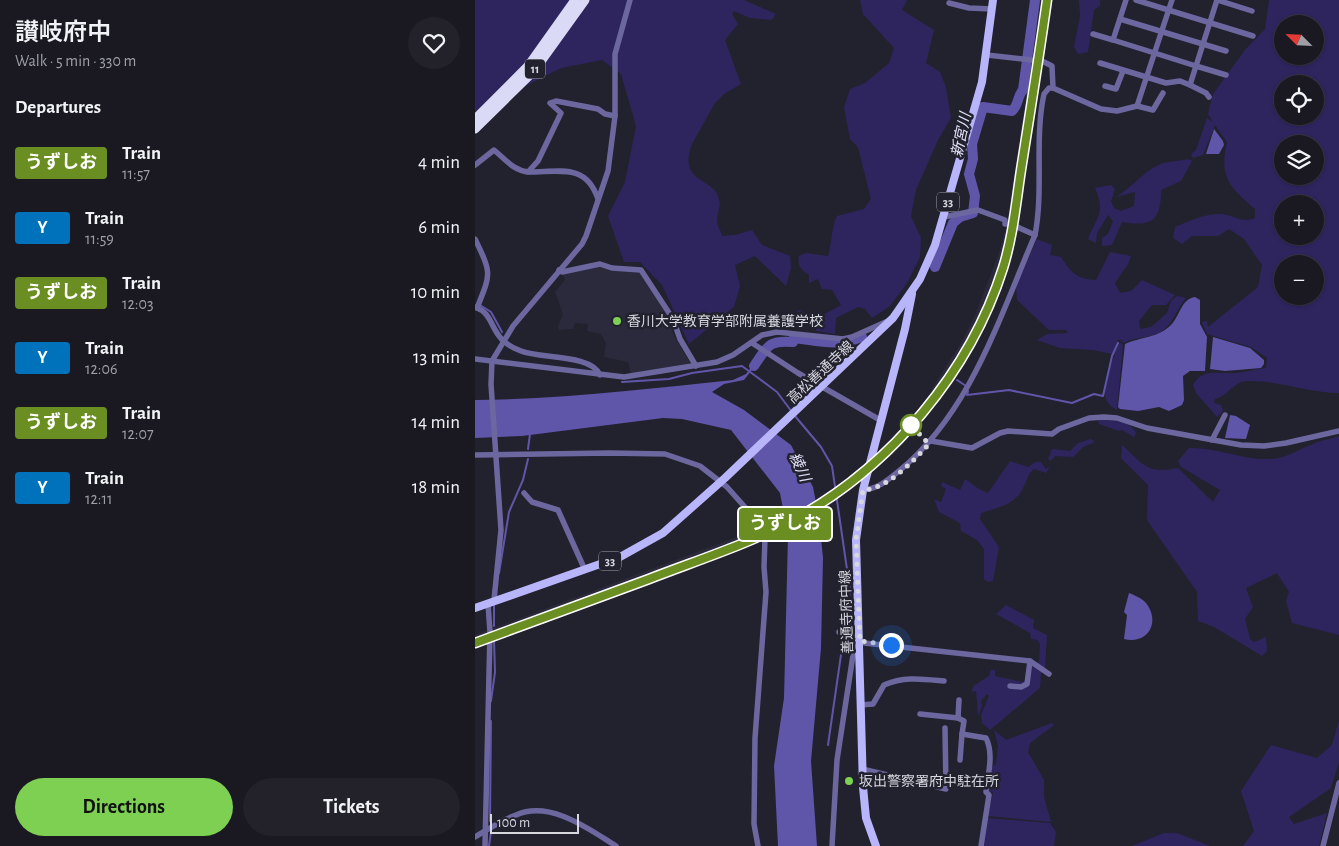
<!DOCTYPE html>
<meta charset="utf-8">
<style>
:root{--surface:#1a1922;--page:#23222a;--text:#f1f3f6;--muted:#9fa0a5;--line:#383840;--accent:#7ed053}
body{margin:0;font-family:"Alegreya Sans","Noto Sans JP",sans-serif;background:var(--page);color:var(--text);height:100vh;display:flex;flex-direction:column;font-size:19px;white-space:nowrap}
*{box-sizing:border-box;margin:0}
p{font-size:16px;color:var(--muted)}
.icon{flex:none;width:28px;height:28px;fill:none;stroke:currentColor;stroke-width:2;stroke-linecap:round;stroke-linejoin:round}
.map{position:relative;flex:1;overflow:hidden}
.drawer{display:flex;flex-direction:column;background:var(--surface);width:475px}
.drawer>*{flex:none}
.badge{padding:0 10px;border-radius:4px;font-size:18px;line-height:32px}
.needle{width:32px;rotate:294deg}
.buttons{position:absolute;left:799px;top:15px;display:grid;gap:10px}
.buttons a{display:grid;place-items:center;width:50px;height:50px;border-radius:50%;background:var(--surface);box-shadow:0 1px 4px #0004,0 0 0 1px var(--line);font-size:25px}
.scale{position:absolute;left:15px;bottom:12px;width:89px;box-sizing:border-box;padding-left:5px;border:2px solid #d7d7df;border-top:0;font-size:14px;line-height:18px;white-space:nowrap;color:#d7d7df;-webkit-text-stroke:4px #22212e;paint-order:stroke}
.you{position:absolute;width:25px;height:25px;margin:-12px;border:4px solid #fff;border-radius:50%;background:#1a73e8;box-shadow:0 0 0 8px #1a73e833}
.map>.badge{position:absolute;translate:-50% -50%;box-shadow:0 0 0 2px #fff}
h2{padding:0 15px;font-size:19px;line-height:45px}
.round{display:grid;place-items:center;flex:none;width:52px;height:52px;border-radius:26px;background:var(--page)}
.overview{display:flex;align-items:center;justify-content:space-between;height:85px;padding:0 15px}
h1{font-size:24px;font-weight:600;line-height:38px}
.action{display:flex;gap:10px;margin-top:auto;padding:10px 15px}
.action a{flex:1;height:58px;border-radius:30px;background:var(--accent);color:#111;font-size:20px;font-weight:600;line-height:58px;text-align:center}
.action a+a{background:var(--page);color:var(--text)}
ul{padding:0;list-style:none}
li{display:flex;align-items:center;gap:15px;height:65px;padding:0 15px}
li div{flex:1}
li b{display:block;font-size:19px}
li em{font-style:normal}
li .badge{min-width:55px;font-weight:700;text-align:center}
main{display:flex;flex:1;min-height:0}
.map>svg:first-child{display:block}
</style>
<main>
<section class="drawer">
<div class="overview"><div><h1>讃岐府中</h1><p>Walk · 5 min · 330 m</p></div><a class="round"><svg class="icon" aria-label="heart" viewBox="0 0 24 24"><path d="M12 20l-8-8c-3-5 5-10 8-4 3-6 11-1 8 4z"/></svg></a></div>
<h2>Departures</h2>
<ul>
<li><span class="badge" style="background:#6b8e23;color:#fff">うずしお</span><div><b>Train</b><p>11:57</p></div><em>4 min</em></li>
<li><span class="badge" style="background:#0072bc;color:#fff">Y</span><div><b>Train</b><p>11:59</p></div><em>6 min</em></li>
<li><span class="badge" style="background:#6b8e23;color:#fff">うずしお</span><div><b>Train</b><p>12:03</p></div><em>10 min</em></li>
<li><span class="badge" style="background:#0072bc;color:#fff">Y</span><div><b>Train</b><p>12:06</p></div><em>13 min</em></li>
<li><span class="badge" style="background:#6b8e23;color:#fff">うずしお</span><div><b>Train</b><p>12:07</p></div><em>14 min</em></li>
<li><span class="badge" style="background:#0072bc;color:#fff">Y</span><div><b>Train</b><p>12:11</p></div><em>18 min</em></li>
</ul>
<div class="action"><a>Directions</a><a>Tickets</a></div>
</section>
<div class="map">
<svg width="864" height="846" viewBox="0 0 864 846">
<rect width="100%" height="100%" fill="#22212e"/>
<g fill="#2b2a3c">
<path d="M565,0h11l-36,226 -7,30 -22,61 -16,31 -30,48 -9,-6 30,-47 15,-30 23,-60 8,-29z"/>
<path d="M126,267l39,5 33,53 -1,7 18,31 -27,7 -32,4 -3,-12 -24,-5 2,-14 -5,-9 -14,-3 1,-7 -13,-1 -2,6 -14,1 -1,-4 5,-12 -8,-22 10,-12 -2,-6z"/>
<path d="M283,529l4,10 -195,74 -92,33v-11z"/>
</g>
<g fill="#2e255e" fill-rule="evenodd">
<path d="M0,0h269l32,14 -4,6 -22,-2 -16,-7 -2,3 6,10 -13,16 16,44 -17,10 -9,9 -23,41c-14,37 18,34 25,50 6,14 0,15 0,27 0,4 4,10 5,15l13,-1 17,-5 10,15 28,11 1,12 -5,18 -31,-30 -20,9 5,21 -6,21 -45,37 -27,-59 -22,-23h-16l-16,-46 17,-34 11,-56 -15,-52 -19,-14 -41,8 -86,44z"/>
<path d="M385,0h47l-5,10 32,20 -8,33 14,9 6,15 5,31 -13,22 -22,50 -5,26 10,22 -1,19 -13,26 -17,23 -18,12 -7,-9 -7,-2 -22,11 -1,16 -19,-3v-9l-19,-7 1,-5 19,8 24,-13 -9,-15 -10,-1 -4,-10 -9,4v-8c-8,-5 -12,-10 -10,-19l7,-3 22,3c4,-12 3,-29 9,-40l27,-7 7,-10 -13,-52 -8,-8 -6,-32 6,-18 15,-6 24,-20 5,-15 -31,-34z"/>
<path d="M604,0h21v6l-6,4 -6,42 -10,2 -4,-7 6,-31z"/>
<path d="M794,0h70v393c-31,0 -61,-13 -92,-12 -13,0 -20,16 -32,18l-1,4 7,2 2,6 -6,6 -21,-24 -3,-8c9,-17 24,-11 40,-12 11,0 22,-4 33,-5l1,-10 -16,-11 -44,-13 -5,-12 5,-1 1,6 50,-40 4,-22 -18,-26 -15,-10 -11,7h-26l-10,8 -9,-6 2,-11c13,-6 32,-14 46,-13 14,1 20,10 34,4v-9c-26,-22 -36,-32 -28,-67l-12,-17 -12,30 -10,3 -2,-4 5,-4 11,-32 6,4 -5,-8 5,-20 32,-44 20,-21zM808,24h32v32h-32zM808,84h32v32h-32zM808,144h32v32h-32zM808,204h32v32h-32zM808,264h32v32h-32z"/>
<path d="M713,159l4,2 -11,20 -20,9c0,31 -9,37 -39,32l-10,23 -10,1v-8l6,-4 5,-13 -5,-6 -11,18 -1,10 -8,-4c9,-23 18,-25 7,-51l16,-3 4,4 -4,12 3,7 7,3 13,-5 1,-14 -19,5c16,-9 27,-26 45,-33 8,-3 19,-3 27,-5z"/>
<path d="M562,239l15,6 -2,10 11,2c10,16 16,22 35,23l14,-28 21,4 -3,8 -13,19 5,10 11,-2 11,-11 33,15 -9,10h-14l-13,16 1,8 11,-2 16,-14 4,-12 6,-5 9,2c-10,11 -12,27 -27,35 -11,5 -24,4 -35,10l-5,-4 -7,15 -19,-4 -33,-2 -23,-8 10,-6 21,-1 -2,-3h-17l-32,-30 -1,-14z"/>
<path d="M645,342l3,3 -6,65c-6,-3 -11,-8 -12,-15 -2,-11 10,-44 15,-53z"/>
<path d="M623,420c12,0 33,0 38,13l-2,4 -12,-7 -3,1 -20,-7z"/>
<path d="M864,436v199l-47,-12 -6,-22 3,-9 -12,-19 -31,15 7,19 -8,12 5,20 4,3 12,-5 1,14 -5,5 -48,-29 -16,-6 -1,-29 -50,-72 1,-35 -27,-27 1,-13c22,20 24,29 56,23l35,34 7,-12 -39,-23 -3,-6 11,-13c27,-1 53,12 80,11 17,0 30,-10 44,-15 8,-4 18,-5 26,-8z"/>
<path d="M616,439l3,2 -1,2 -10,4 -10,10 -18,-1 -4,5 -3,-2 4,-10 18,2 8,-8z"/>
<path d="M535,461l18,6 7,-5h6l5,7 4,-3 -4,7 -12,-4c-7,6 -6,10 -10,17 -8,19 -25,21 -43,27l-1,6 19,28 -6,34 -5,1 -4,-3v-30l-7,-9 -16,-9 -1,-8 -21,-11 -5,-13 7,3 5,-13 -5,-3 1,-4 18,8 5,-11 14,10 9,4z"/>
<path d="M531,605l28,15 -1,8 14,7 -2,33 -4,6 -1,14 -50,42 -8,-7 -1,-8 8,-19 -2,-2 -6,7 1,5 -4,10 -2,-25 -4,1 1,-6 16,-10 2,-6h4v6l28,6 8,-7 1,-10 7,-3 1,-18 -3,-4 -6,-1 -1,-6 -34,-19z"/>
<path d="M864,720v42l-8,26 -42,29 5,7 33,-11 -8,33h-76l11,-15 -13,-40 30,-46 46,13 15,-13z"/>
<path d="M577,723l2,2 -24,18 -2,9 16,28v17l7,25 -63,-6 5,-24 -4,-1 3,-24 4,-3 2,-18 -4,-16 12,10z"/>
<path d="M512,818l63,5 6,9 -2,14h-71z"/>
<path d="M689,833h13l33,13h-78z"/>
</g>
<g fill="#6056a9">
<path d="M739,129l9,12 1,4 -5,9h-13z"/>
<path d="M720,297l5,3v24l7,13 -2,34h-15l-7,5 1,24 -2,5 -13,6 -10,-4 -21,4 -18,-2 -2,-2 7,-63c15,-7 33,-6 46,-19 9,-9 10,-26 24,-28z"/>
<path d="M738,337l37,11 14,12v4l-3,4 -36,3 -15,-2z"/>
<path d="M286,355l2,1 -19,24 -20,4 -12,8 32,18 47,35 22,42 6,31 4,40 -2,90 -10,113 6,85h-39l-4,-80 10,-68 4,-163 -8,-42 -49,-63 -49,-11 -19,-1 -141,18 -47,2v-38c87,-1 172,-11 258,-20l13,-6z"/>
<path d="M755,415l6,1 14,9 -4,14 -21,-1z"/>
<path d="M654,593c5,2 14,6 17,10 15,19 2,42 -22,36l3,-24 -3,-3z"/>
</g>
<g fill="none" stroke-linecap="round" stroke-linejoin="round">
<g stroke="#6056a9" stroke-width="2">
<path d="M5,305l11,7 11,20"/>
<path d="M482,380l9,6"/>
<path d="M147,382l47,-3 23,-6 50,-7 35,26 15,20"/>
<path d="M493,391l-1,4 42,-5 63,13 22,-9 9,2 9,-40 6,-13"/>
<path d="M320,416l26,31 11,19 18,124 -5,39"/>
<path d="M53,449l2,-15"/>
<path d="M24,573l10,-61 14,-32 5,-21"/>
<path d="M19,626v-21"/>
<path d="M16,701l4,-29 -1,-32"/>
<path d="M353,745l16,-111"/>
<path d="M15,821l1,-100"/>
<path d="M14,846l2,-14"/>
</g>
<g stroke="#6056a9" stroke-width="10">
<path d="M460,267l18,-44 7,-6 13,-4 2,-17 -6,-22 4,-15 -1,-15 11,-37 29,4c7,-6 5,-15 11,-21l12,-90"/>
<path d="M279,366c14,-20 14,-26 39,-24l1,-4c25,3 44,9 68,-1"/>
</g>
<g stroke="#6c689f" stroke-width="5.5">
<path d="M651,0l-13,40 83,26 21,-66"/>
<path d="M661,0l117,36"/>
<path d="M742,0l35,11"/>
<path d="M474,3l20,5 23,1"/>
<path d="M645,19l106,32"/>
<path d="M618,34l20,6"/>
<path d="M512,55l45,5"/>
<path d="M567,61l10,5 1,22"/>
<path d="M625,63l66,20 14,-2 10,4 6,-19 30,9"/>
<path d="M715,85l16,8 3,4"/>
<path d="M630,86l11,3 7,-18"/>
<path d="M662,106l35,-106"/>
<path d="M0,165l19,-15c12,10 19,20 34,22l10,-11 23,-48 -11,-10 6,-2 42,8 7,5 10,2"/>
<path d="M53,172c32,0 58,-9 70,27"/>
<path d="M469,217l34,-7 27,10v4h2"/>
<path d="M540,226l20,9"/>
<path d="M0,239c17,35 16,34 2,69"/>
<path d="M84,270l3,2 38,-8 12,4 29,2 32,49 7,20 16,27"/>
<path d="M0,307c15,5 15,17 24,29 5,7 14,12 22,15 19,8 70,3 79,24"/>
<path d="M277,343l46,30 82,47"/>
<path d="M0,359l149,18 93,-15 16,-7 29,-20 15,-3 66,7 9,-2 38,-17"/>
<path d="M737,440l13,-25"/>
<path d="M456,441l41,7 28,-15 8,-2 44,3 7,-5 30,-11 15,-1 13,1 30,10 94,17 23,1 22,-3 53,-12"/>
<path d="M0,455l135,-2 55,1 35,12 27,21 33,37 5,14 -1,29 2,25 -11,146 -1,86 4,22"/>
<path d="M388,490c15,-1 25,-10 36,-19 72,-59 100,-153 136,-236 9,-46 -1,-95 9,-141l5,-6h4l48,21 16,2 20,-5 16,4 10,-17"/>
<path d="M49,493l8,9 26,8 27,60"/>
<path d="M19,600l7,-70 -10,-146 1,-23 21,-35 69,-82 4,-8 22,-65 7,-55v-62l15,-54"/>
<path d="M364,632l20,-1"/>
<path d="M535,686l11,1 6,-3 3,-23"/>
<path d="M385,705l13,-1 11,-19c20,-9 39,-6 60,-4"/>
<path d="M445,714l38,4 6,3 -2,13 24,4c8,16 2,36 0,54l3,3 -8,51"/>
<path d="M483,718l1,-18"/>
<path d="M485,760l2,-26"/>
<path d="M387,769l84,20 -1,-61"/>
<path d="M0,837c13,-8 27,-17 41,-22 34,-15 73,14 100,31"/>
<path d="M10,846l5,-214 -2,-28"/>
<path d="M357,846l5,-86 18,-118 175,19 19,13"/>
<path d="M848,846l16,-63"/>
</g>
<g stroke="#b9b5fa" stroke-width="8">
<path d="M0,608l145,-51 43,-24 62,-55 168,-160 27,-39 15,-34 47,-163 11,-82"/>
<path d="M401,846l-10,-28 -3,-31 -7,-247 7,-50 42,-161 7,-35"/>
</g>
<g stroke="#dbdaf6" stroke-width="9">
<path d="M0,119l53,-53 47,-66"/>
<path d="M0,129l59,-58 51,-71"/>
</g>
<defs>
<path id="rail" d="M0,643c58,-21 116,-43 174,-64 49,-19 100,-35 146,-60 96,-53 174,-147 208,-251 10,-34 14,-69 19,-103 9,-55 18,-110 25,-165"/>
</defs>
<use href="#rail" stroke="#9e9ea8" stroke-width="4"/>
<use href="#rail" stroke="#22212e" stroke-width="2" stroke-dasharray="5.5" stroke-linecap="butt"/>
</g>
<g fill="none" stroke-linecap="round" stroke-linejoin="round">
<defs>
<path id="line" d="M0,643c58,-21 116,-43 174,-64 49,-19 100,-35 146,-60 96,-53 175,-147 208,-251 10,-32 13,-65 18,-98 9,-57 18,-113 26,-170"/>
</defs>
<use href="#line" stroke="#fff" stroke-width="11"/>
<use href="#line" stroke="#6b8e23" stroke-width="8"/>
<path stroke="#d7d7df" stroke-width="5" stroke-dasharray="0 9" d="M416,645l-31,-4 -4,-101 7,-50c25,-1 50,-29 66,-46l-18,-19"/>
</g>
<g fill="#7ed053" stroke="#22212e" stroke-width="2">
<circle cx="142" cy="321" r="5"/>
<circle cx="374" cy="781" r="5"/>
</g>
<circle fill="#fff" stroke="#6b8e23" stroke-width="2.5" cx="436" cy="425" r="10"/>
<g text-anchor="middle" stroke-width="5" stroke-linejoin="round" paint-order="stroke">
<g fill="#22212e" stroke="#a1a0aa" stroke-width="1">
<rect x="50" y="59.5" width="20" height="19" rx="4"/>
<rect x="462" y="192.5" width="22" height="19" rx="4"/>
<rect x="124" y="551.5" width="22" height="19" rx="4"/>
</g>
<g font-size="12" font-weight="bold" fill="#d7d7df">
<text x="60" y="73">11</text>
<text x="473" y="206">33</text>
<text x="135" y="565">33</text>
</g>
<g font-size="14" fill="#d7d7df" stroke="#22212e" text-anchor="start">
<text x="152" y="326">香川大学教育学部附属養護学校</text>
<text x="384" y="786">坂出警察署府中駐在所</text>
</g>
<g font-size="14" fill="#d7d7df" stroke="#22212e">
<text transform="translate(345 372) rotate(-43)" y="5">高松善通寺線</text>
<text transform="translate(371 612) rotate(-92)" y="5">善通寺府中線</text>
</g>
<g font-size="15" font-style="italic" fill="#e1e1f8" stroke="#22212e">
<text transform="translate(486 135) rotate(-78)" y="5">新宮川</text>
<text transform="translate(325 467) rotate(66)" y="5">綾川</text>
</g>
</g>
</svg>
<div class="buttons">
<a><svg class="needle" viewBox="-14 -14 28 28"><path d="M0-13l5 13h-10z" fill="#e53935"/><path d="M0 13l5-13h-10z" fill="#9fa0a5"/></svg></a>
<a><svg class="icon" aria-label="locate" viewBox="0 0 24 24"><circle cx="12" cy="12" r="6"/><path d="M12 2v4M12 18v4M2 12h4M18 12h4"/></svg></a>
<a><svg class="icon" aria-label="layers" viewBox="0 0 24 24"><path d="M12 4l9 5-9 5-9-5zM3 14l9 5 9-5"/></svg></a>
<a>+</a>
<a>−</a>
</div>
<div class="scale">100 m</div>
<div class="you" style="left:416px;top:645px"></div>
<b class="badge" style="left:310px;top:524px;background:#6b8e23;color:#fff">うずしお</b>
</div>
</main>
